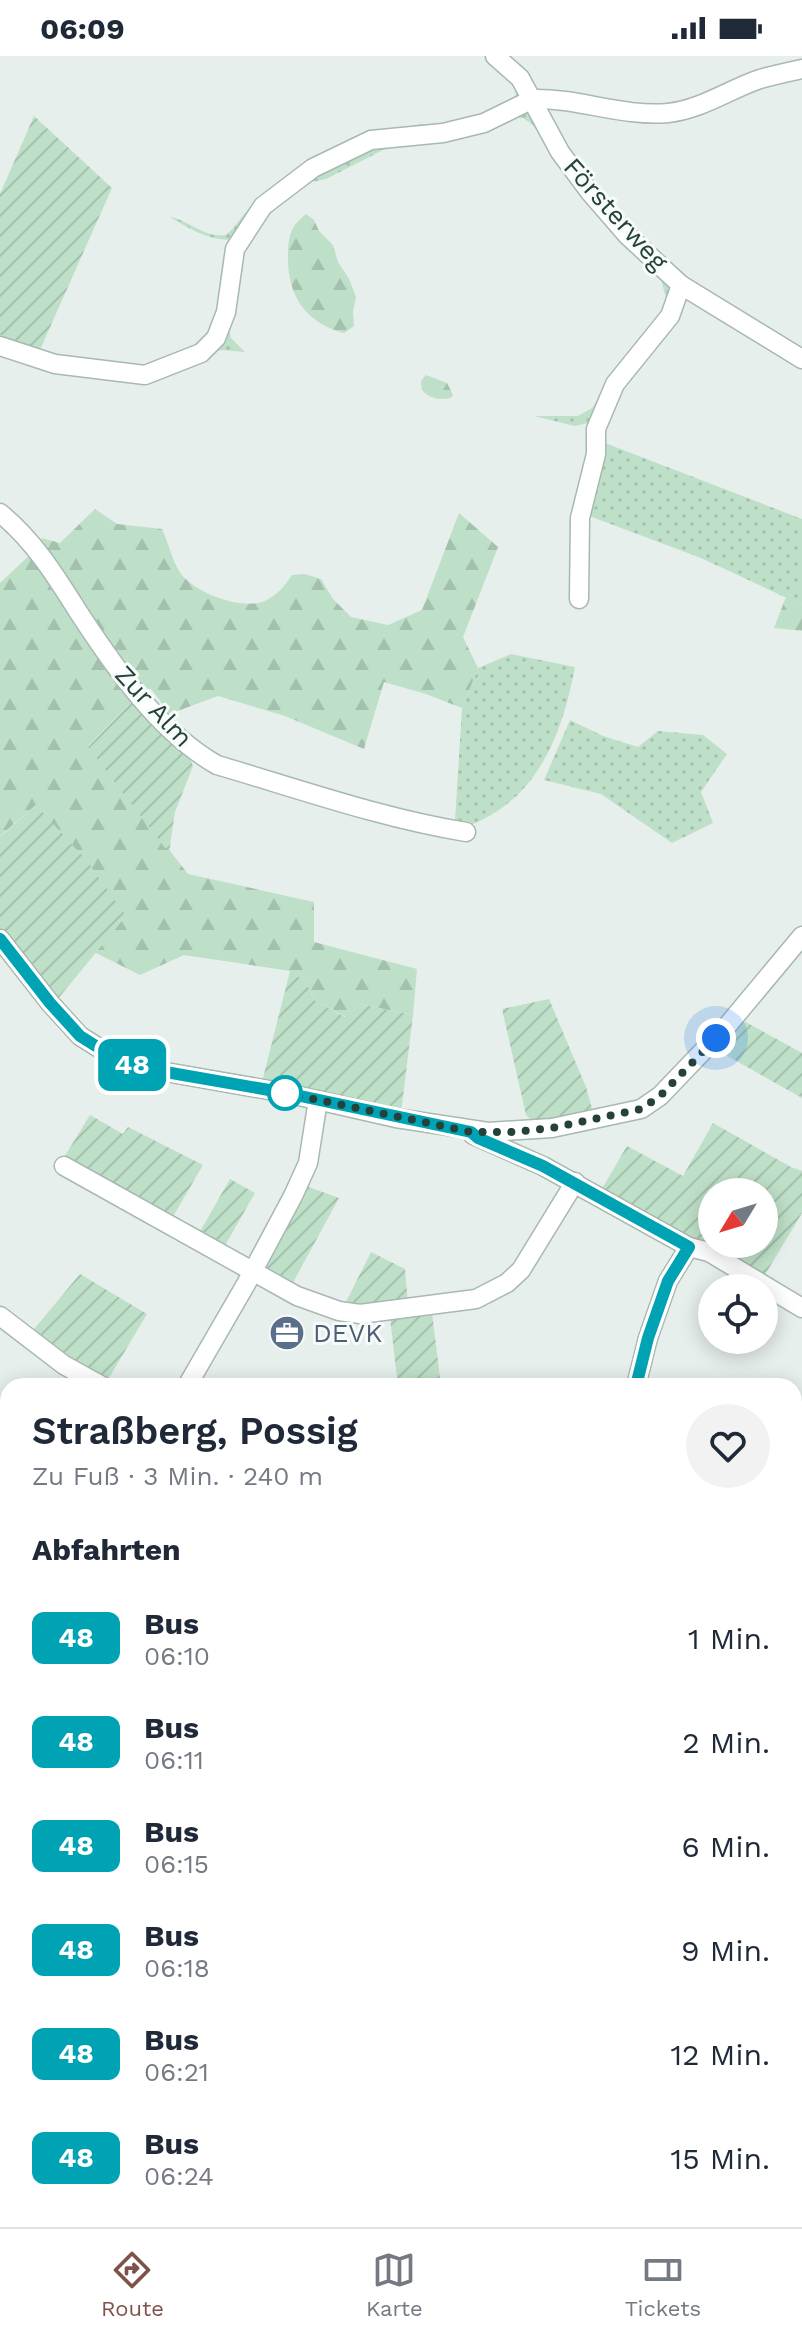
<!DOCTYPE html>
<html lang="de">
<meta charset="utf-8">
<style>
:root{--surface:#fff;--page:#f2f2f3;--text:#1f2937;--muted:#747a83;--line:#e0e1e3;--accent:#7f5249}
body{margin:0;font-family:"Work Sans",sans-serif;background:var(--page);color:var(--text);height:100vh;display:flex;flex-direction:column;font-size:30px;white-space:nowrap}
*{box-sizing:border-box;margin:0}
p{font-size:26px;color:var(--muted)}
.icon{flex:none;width:44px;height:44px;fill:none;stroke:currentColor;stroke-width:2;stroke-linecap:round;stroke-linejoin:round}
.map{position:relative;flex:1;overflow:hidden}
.sheet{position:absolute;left:0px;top:1322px;width:802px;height:850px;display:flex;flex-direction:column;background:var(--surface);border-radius:24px 24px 0 0;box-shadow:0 4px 20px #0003}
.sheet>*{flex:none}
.badge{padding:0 16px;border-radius:12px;font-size:28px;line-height:52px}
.needle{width:52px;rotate:232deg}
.controls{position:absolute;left:698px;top:1122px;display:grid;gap:16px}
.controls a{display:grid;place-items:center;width:80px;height:80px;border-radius:50%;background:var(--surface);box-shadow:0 4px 20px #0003;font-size:40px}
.you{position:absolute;width:40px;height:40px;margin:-20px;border:6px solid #fff;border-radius:50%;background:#1a73e8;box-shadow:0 0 0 12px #1a73e833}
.map>.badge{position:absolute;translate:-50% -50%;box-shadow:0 0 0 4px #fff}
h2{padding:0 32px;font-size:30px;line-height:72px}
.round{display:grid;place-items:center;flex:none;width:84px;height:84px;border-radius:42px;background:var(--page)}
.summary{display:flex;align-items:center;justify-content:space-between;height:136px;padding:0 32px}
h1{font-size:38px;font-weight:600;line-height:60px}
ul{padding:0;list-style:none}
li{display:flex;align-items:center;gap:24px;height:104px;padding:0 32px}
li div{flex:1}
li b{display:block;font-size:30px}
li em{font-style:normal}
li .badge{min-width:88px;font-weight:700;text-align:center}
.status{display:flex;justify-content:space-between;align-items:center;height:56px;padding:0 40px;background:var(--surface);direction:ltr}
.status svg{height:22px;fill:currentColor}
.menu{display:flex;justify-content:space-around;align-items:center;height:112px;border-top:2px solid var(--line);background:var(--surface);font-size:22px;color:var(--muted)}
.menu a{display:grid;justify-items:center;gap:4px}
.menu .on{color:var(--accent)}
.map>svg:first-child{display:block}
</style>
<div class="status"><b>06:09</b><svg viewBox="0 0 49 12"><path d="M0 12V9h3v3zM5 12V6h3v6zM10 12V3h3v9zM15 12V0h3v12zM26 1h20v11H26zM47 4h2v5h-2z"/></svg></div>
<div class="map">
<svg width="802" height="2171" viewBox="0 0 802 2171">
<defs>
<pattern id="grass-dots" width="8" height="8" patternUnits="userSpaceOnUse" patternTransform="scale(2)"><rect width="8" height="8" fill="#bfe0c8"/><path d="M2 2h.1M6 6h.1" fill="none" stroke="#a4c1ad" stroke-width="1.8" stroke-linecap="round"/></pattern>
<pattern id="forest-firs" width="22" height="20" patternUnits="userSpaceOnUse" patternTransform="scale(2)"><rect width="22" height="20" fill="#bfe0c8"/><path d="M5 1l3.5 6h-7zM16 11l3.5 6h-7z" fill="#a4c1ad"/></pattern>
<pattern id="garden-furrows" width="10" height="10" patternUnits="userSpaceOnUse" patternTransform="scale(2)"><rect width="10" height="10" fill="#bfe0c8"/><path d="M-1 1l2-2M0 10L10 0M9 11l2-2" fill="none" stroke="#a4c1ad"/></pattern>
</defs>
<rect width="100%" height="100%" fill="#e6efeb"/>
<path fill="#d4dfda" d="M0,1765l8,2v274l-8,1z"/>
<g fill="url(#grass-dots)">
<path d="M485,0h4l30,28 3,13c-18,33 -106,32 -139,37 -46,7 -95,39 -126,73 -9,10 -16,24 -27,33 -24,-1 -40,-11 -60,-23 21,4 33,21 56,18 10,-8 15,-19 24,-27 26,-27 60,-52 96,-65 23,-8 47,-14 71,-18 10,-2 21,0 31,0 14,-1 53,-11 63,-21 17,-17 -15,-39 -26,-48z"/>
<path d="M523,56h6l5,5 21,36 24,33 85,91 9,20 -16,34 -35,41 -34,51 -13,3 -41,-10h44l14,-8 30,-41 35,-38 11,-24 -7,-25 -68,-73 -61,-83 -9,-6h-8l-46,18 -82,12 -61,31 -14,3 -26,17 -25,24 -15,25 -11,27 -8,48 4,15 14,14 -23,-2 -15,3c32,-27 18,-79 37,-114 24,-43 89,-88 137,-96 24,-4 49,-3 73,-8 23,-4 46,-15 69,-23z"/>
<path d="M605,387l197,76v86l-101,-47 -117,-44z"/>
<path d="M511,598l64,13c-13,69 -38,133 -107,159l-13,-6 7,-112 16,-40z"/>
<path d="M570,664l33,16 35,11 20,-16 45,4 24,19 -26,38 12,31 -41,20 -71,-49 -57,-14z"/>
</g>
<g fill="url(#forest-firs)">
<path d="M306,158l8,6 5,11 14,14 5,17 11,17 7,18 -3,14 1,15 -10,7c-38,-10 -56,-37 -56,-74 0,-10 0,-22 5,-31 2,-5 9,-10 13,-14z"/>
<path d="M426,319l21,8 6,12 -2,3c-12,2 -21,1 -29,-8l-1,-9z"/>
<path d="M95,453l22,15 45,5c6,13 10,30 17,42 13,21 62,40 86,30 12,-6 20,-15 27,-26l13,-1 16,5 12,20 18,18 37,8 34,-15 37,-97 39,34 -35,90 15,31 -16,40 -36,-14 -42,-12 -20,67 -79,-33 -67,-20 -54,20 -3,-14 -10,-13 -11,-1 -5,11 -47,47 100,128 126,28v40l103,27 -4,46 -54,-11 -13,13 -32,-17 -8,-18 -16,-11 -106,-16 -44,20 -46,-23 31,-36 -89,-111 -36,31v-253l35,-33 7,-12 18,5z"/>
<path d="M786,541l16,8v26l-28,-3z"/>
<path d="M794,1562l8,2v60l-8,2z"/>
<path d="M192,2164h164l-4,7h-162z"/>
</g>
<g fill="url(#garden-furrows)" fill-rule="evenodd">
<path d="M34,60l78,72 -73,164 -39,-17v-141z"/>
<path d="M135,643l53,54 5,13 -18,46 -6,41 -81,-106z"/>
<path d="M36,749l51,56 39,55 -69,84 -57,-72v-91z"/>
<path d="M290,915l16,11 8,18 31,17 14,-13 54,11 -12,98 -139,-31z"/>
<path d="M549,943l37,88 7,25 -56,14 -11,-11 -24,-106z"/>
<path d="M742,964l60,33v45l-85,-48z"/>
<path d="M90,1059l33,19 5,-7 75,38 -32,55 -108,-61z"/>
<path d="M713,1067l78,44 11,4v42l-39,65 -163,-86 27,-46 56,30zM712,1136h52v52h-52z"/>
<path d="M230,1123l25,14 -32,56 -25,-14z"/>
<path d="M303,1129l36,13 -49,90 -24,-15 -3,-10z"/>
<path d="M371,1196l34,17 3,35 -65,4z"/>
<path d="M80,1218l67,40 -41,69 -77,-48z"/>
<path d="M432,1257l9,73h-43l-8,-68z"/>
</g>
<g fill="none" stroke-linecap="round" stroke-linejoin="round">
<g stroke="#8ec9d4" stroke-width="24">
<path d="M794,1791l8,-5"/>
<path d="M0,2082l8,-1"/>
</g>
<defs>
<g id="minor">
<path d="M495,0l25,22 40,74 29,39 39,45 53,49 121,74"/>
<path d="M533,43c46,-1 89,18 135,14 32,-3 62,-24 92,-34 14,-4 28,-7 42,-10"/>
<path d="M0,290l55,18 90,11 56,-22 15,-15 10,-26 9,-63 28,-43 50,-38 58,-28 72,-7 41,-10 49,-24"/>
<path d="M0,457c35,29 55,62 79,100 36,55 80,119 138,152 82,24 164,53 249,67"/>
<path d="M579,543l1,-81 16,-64v-25l19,-45 55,-68 11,-31"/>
<path d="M0,883l50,64 30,33 27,17 30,14 149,26 110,25 92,14 64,-4 89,-19 19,-13 67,-70 75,-90"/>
<path d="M473,1079l70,31 146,81 20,5 93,56"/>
<path d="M64,1110l233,130 42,15 21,3 116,-15 31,-16 14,-13 54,-88"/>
<path d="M0,1260l64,49 38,21"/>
<path d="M187,1330l59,-102 47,-88 15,-33 10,-63"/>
<path d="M636,1330l12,-48 20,-57 21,-34"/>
<path d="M794,1754l8,14"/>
<path d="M794,1937l8,-14"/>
<path d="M794,2066l8,11"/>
</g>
</defs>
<use href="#minor" stroke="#a8b8b2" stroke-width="21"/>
<use href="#minor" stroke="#fff" stroke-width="18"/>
<defs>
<g id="rail">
<path d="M794,1651l8,-3"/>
<path d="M0,1707l8,4"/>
<path d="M0,1739l8,3"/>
<path d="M0,1755l8,2"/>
<path d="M0,1775h8"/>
</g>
</defs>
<use href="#rail" stroke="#5f7d75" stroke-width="7"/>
<use href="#rail" stroke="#f7fbf9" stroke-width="4" stroke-dasharray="12" stroke-linecap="butt"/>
</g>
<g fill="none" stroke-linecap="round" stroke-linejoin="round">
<defs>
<path id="line" d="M0,883l50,64 30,33 27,17 30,14 149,26 185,39 7,6 65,28 146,81 -21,34 -20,57 -12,48"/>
</defs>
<use href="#line" stroke="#fff" stroke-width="18"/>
<use href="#line" stroke="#00a3b4" stroke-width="12"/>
<path stroke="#24423a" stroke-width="8" stroke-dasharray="0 14.4" d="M285,1037l186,39h44l37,-4 89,-19 19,-13 56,-58"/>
</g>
<defs>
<symbol id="office-disc" viewBox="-11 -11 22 22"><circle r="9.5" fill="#5c6f8a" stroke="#f7fbf9"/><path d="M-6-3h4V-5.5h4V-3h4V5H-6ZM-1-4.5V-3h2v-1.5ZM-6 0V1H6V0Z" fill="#fff"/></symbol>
</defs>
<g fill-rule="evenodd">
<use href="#office-disc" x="267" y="1257" width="40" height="40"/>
</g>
<circle fill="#fff" stroke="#00a3b4" stroke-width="4" cx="285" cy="1037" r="16"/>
<g text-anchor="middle" stroke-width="6" stroke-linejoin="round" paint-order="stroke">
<g font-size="26" fill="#24423a" stroke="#f7fbf9">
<text transform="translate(616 158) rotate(48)" y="9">Försterweg</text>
<text transform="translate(154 650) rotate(47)" y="9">Zur Alm</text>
</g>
<g font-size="26" fill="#4e5e75" stroke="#f7fbf9" text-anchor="start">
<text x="313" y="1286">DEVK</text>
</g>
</g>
</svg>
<div class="controls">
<a><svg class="needle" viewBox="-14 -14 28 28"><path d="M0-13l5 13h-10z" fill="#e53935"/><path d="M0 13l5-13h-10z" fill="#747a83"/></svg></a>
<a><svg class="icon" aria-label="locate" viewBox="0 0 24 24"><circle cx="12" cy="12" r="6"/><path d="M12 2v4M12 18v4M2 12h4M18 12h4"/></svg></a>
</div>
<div class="you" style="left:716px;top:982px"></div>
<b class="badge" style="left:132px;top:1009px;background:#00a3b4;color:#fff">48</b>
<section class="sheet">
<div class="summary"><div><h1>Straßberg, Possig</h1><p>Zu Fuß · 3 Min. · 240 m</p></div><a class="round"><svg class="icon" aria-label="heart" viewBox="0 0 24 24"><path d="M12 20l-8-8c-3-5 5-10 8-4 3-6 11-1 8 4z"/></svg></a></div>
<h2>Abfahrten</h2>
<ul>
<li><span class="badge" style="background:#00a3b4;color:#fff">48</span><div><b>Bus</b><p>06:10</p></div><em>1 Min.</em></li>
<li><span class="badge" style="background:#00a3b4;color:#fff">48</span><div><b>Bus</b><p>06:11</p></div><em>2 Min.</em></li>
<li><span class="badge" style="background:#00a3b4;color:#fff">48</span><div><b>Bus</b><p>06:15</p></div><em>6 Min.</em></li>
<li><span class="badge" style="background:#00a3b4;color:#fff">48</span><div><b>Bus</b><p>06:18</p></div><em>9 Min.</em></li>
<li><span class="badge" style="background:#00a3b4;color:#fff">48</span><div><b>Bus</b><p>06:21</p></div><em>12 Min.</em></li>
<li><span class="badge" style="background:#00a3b4;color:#fff">48</span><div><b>Bus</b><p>06:24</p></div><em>15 Min.</em></li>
</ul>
</section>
</div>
<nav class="menu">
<a class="on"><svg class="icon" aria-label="directions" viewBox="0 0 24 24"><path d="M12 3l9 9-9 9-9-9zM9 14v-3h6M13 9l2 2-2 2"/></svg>Route</a>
<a><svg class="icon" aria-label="map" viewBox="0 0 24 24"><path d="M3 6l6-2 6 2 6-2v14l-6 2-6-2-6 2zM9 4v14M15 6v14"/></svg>Karte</a>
<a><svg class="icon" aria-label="tickets" viewBox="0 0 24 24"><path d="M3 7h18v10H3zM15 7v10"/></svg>Tickets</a>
</nav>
